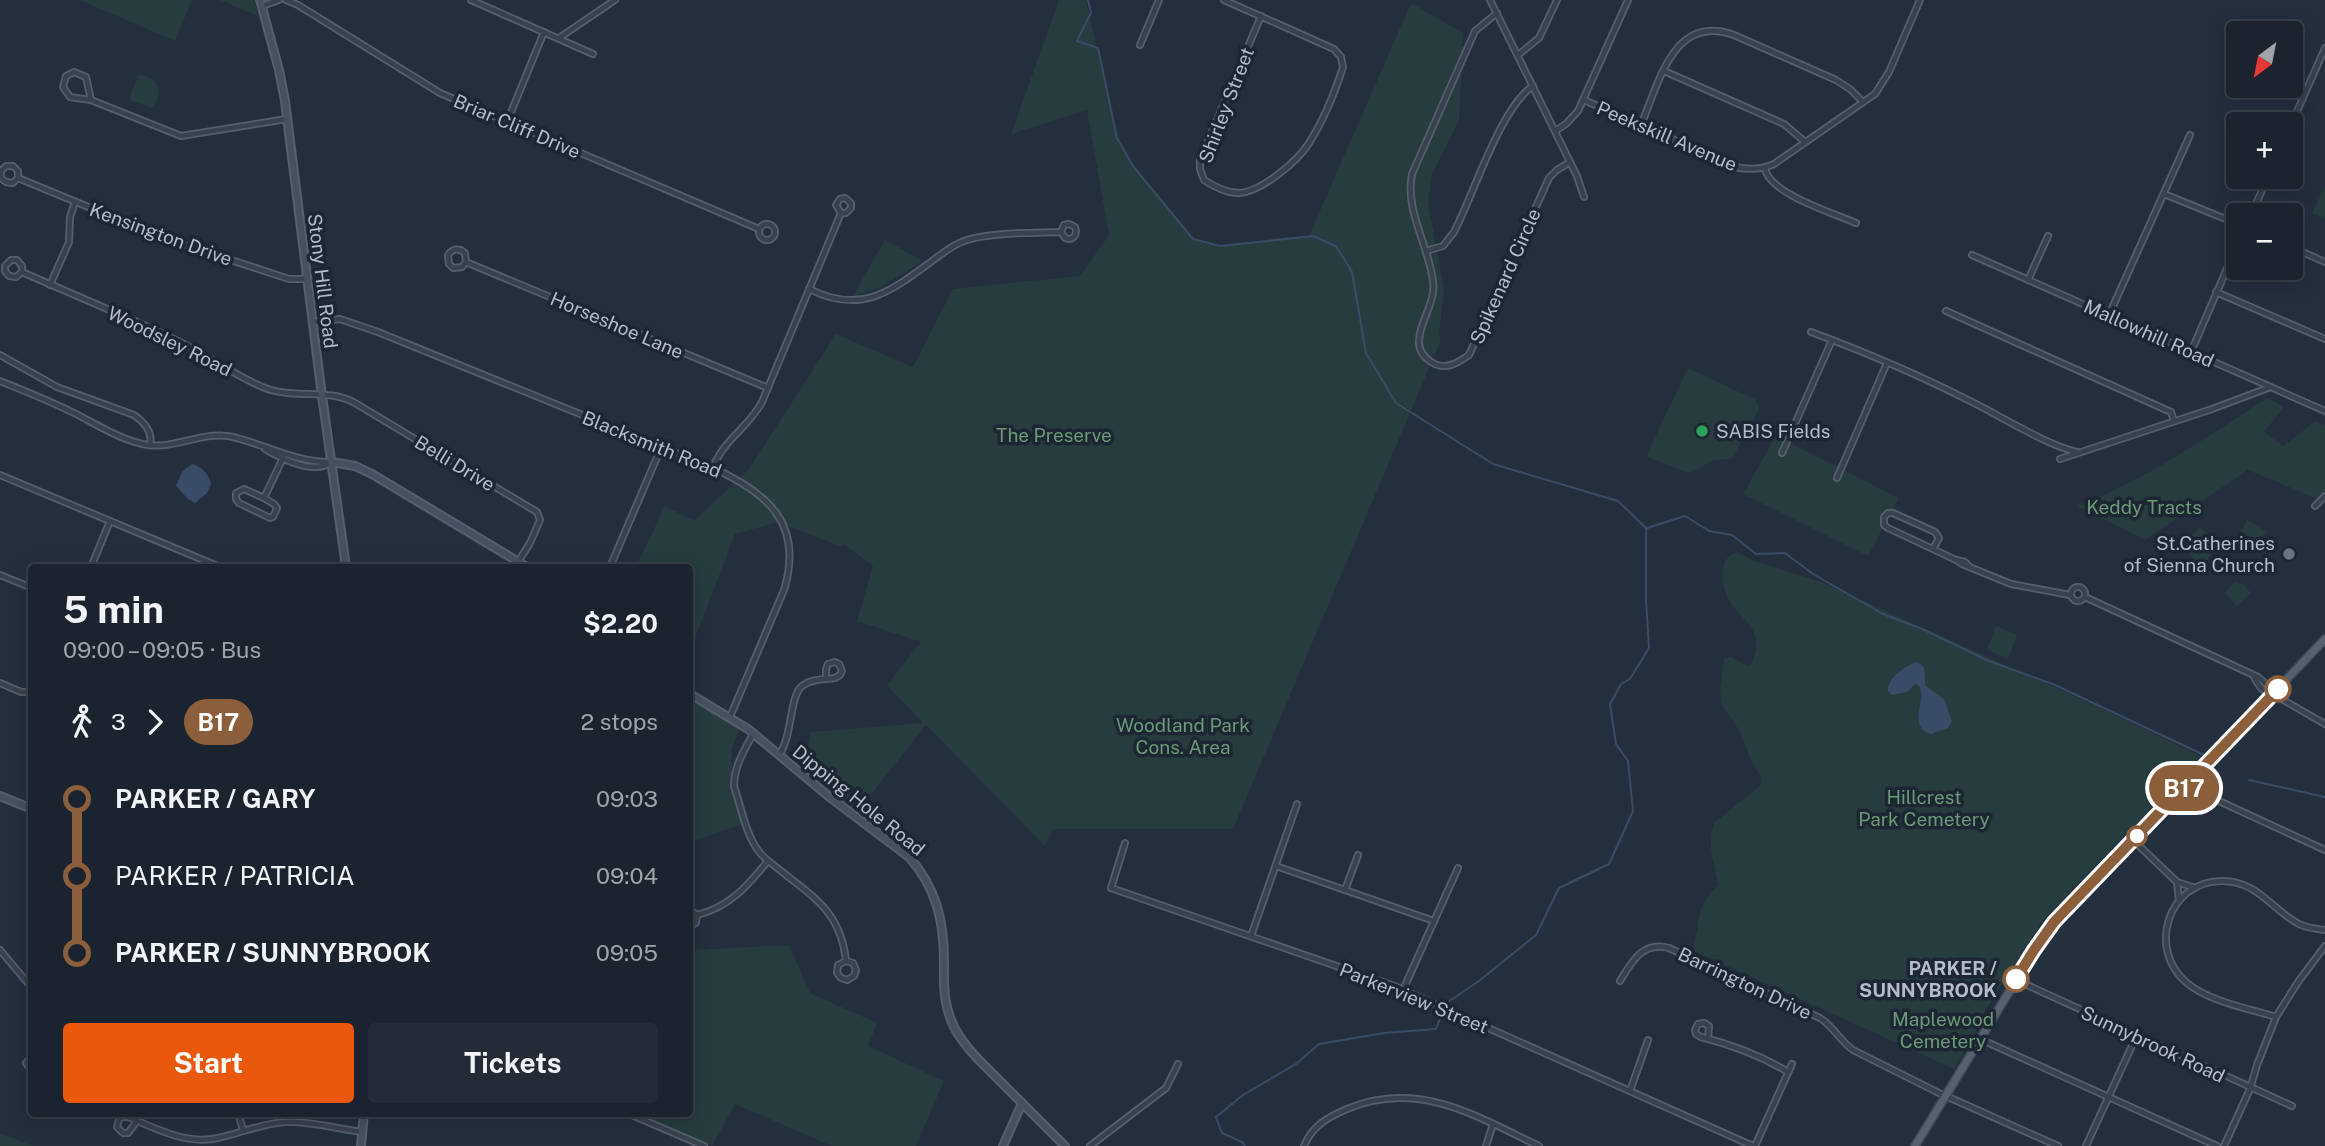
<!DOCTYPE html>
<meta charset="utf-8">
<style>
:root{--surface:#1b232e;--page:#242b36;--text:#f1f3f6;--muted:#a0a4aa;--line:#39404a;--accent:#ea580c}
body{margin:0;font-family:"Public Sans",sans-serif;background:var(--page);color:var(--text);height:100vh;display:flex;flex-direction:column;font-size:26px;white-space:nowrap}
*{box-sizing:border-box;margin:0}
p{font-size:23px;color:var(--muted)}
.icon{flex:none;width:38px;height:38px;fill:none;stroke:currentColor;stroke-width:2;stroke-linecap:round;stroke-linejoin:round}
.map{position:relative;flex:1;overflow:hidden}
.drawer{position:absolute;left:28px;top:564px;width:665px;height:553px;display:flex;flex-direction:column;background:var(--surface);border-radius:7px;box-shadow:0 4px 18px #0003,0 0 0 2px var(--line)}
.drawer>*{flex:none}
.badge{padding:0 14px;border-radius:23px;font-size:24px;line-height:46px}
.needle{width:46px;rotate:212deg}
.fabs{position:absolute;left:2226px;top:21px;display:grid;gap:14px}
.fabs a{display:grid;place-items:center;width:77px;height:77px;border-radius:7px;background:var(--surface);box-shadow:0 4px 18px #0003,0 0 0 2px var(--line);font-size:35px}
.map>.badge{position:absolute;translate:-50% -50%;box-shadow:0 0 0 4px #fff}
.legs{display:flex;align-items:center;gap:10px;height:77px;padding:0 35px;font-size:23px}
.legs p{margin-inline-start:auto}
.headline{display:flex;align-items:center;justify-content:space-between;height:119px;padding:0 35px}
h1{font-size:38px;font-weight:700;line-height:52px}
.primary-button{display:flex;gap:14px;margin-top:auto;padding:14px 35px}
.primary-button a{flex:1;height:80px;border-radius:7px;background:var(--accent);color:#fff;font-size:28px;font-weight:700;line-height:80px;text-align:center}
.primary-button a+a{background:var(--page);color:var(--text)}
ul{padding:0 35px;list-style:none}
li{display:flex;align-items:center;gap:24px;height:77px;font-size:26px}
li i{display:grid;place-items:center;width:10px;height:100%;margin:0 9px;background:currentColor}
li i::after{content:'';width:18px;height:18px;margin:-9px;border:5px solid;border-radius:50%;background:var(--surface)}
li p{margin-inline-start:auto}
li:first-child i{background:linear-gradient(#0000 50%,currentColor 0)}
li:last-child i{background:linear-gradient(currentColor 50%,#0000 0)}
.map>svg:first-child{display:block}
</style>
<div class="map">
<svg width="2325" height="1146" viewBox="0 0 2325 1146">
<rect width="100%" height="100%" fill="#242f3e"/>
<g fill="#263c3f">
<path d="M80,0h112l-17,41z"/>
<path d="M220,0h34l4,16z"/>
<path d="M1059,0h27l31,138 16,28 60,73 27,7 89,-10 102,-233 52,30 -4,88 -27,53 -4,28 16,87 -5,47 2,4 -208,489h-180l-8,17 -119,-121 -73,92 -49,-42 7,-43 112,-9 -36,-38 34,-43 -64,-21 16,-55 -29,-22 -2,3 -64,-25 -43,12 -45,117v-84h-54l29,-61 29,15 55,-52 87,-135 77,33 40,-78 127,-13 29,-41 -22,-125 -76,24z"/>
<path d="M138,75c20,0 28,19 13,33l-20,-8 -1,-4z"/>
<path d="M2325,187v32l-13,-6z"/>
<path d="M885,240l38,21 -42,26 -28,9z"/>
<path d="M1688,368l68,32 3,8 -27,51 -18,1 -24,13 -41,-15 -2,-4z"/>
<path d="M2268,398l16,9 -20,25 19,14 33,-25 9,5v76l-77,-32 -103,70 -68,-34c68,-25 129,-69 191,-108z"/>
<path d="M1776,436l123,62 -31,58 -125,-62z"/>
<path d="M2247,520l19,12 -13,18c-18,-8 -14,-16 -6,-30z"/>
<path d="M2200,527c15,13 19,27 -1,39l-18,-21z"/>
<path d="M1737,552l17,9 68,21 285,129 95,46 -158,162 -60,93 2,2 -32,55 -262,-119c10,-31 1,-39 26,-65 -3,-24 -12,-37 -4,-62l47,-38 1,-6 -12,-21 -9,-25 -19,-28 -2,-14 4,-32 7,-2 16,9 5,-2c3,-8 6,-19 3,-28 -4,-14 -15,-20 -23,-31 -10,-14 -17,-47 5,-53z"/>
<path d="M2235,582l8,2 8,9 -14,13 -12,-13z"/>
<path d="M1996,626l21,9 -9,24 -21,-9z"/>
<path d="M690,690l17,9 34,25 -10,27 1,28 14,44 -56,19z"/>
<path d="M789,945l21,48 67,30 -9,23 76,35 -28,65h-84l-97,-42 -23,42 -74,-33h52v-163z"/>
<path d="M0,1133l33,13h-33z"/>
</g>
<g fill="#394c67">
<path d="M192,464c9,2 17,10 19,20l-4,9 -12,10 -7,-4 -12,-13 6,-14z"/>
<path d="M1916,662c12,4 9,13 9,23l19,14 8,22 -4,7 -17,6c-25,-8 -3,-34 -12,-48l-4,-2 -8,8 -15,3 -4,-4c0,-14 15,-23 28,-29z"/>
</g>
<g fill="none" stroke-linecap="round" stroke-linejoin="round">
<g stroke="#394c67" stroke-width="2">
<path d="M1088,0l3,13 -14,28 21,7 19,90 16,28 60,73 27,7 93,-10 23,10 16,26 14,81 30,50 97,61 125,37 28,27v72l3,48 -19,31 -9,5 -11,20 6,40 12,17 5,50 -24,53 -50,24 -23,47 -57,46 -34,23"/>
<path d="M1647,528l38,-12 24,15 23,4 24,19 29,-1 28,21 70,40 39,15 67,32 66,24 149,70"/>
<path d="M2249,780l76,17"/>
<path d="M1245,1146l-3,-4 -20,-9 -6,-16 27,-22 53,-31 23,-20 65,-11 52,-4 6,-15"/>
</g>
<defs>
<g id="street">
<path d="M286,0l12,5 142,88 319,136"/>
<path d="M471,0l122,54"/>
<path d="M1224,0l110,49 7,8 2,10c-8,25 -20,54 -34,76 -11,18 -48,49 -70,50 -13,0 -24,-6 -35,-13l-4,-11v-9l61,-144"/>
<path d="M1490,0l87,176 7,21"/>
<path d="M262,6l17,-6"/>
<path d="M1497,13l-22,18 -63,143c-7,35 14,67 20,101 2,9 2,18 -1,26 -6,22 -26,48 4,63 12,6 24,-2 34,-9l80,-177 8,-8 13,-8"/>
<path d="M559,38l56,-38"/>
<path d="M1140,45l19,-45"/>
<path d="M1518,55l21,-17 18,-38"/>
<path d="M1664,71l120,53 20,17"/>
<path d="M91,100l-5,-23 -12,-5 -8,4 -3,11 7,10 21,3 90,36 106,-17"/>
<path d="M1584,100l151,67c14,3 26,3 39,-3l101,-70 14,-22 31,-72"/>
<path d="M507,122l37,-90"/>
<path d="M1641,125c18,-42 32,-112 93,-90l102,45 14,9 13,13"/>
<path d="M2291,125l34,-77"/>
<path d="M1555,131l11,-7 12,-13 50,-111"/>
<path d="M1765,168c3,25 68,45 91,55"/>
<path d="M18,178v-7l-5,-5h-7l-5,5v7l5,4 7,1 5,-5 143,59 128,42h18"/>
<path d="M2164,194l74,30"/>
<path d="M2251,215l17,-38"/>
<circle cx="767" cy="232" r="8"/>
<path d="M2291,247l34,15"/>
<path d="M1426,251l17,-5 11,-14c20,-38 46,-124 79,-146"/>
<path d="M1972,255l353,156"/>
<path d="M466,262l-1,-9c-6,-5 -12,-5 -17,2l1,9 4,4 9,-1 4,-5 302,126"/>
<path d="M22,272v-6l-5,-6h-6l-6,6v5l4,5 7,1 6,-5c52,23 106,45 158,70 29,14 55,34 85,46 29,11 64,0 90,15l182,109 3,8 -10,23 -12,19"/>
<path d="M2028,280l20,-44"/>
<path d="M50,285l19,-43 1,-25 5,-15"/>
<path d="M809,289c52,26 81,3 123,-28 10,-7 20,-16 32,-20 24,-9 70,-8 97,-9l4,6c8,3 13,-3 10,-11l-6,-3 -5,1 -3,7"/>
<path d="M2216,292l109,47"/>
<path d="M1946,311l225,101 3,9"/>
<path d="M2109,315l81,-180"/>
<path d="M312,322l28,-3 38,13 335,136c55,25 91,56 71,122l-54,127"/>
<path d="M1811,332c54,20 108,43 159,69 31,15 76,44 107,51"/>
<path d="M2191,352l47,-109"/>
<path d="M0,355l57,32 77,28c10,7 19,17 16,30"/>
<path d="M0,381c25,10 50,20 74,32 24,12 48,28 74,32 29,4 56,-15 85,-8 33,8 64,26 99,25"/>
<path d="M265,449c17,10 49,26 67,13"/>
<path d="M1782,453l50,-113"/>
<path d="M2060,459l152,-50 56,-21"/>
<path d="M713,468c9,-27 36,-41 49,-66l79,-189h5l5,-5v-5l-6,-5 -5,1 -4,6 5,8"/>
<path d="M0,475l220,92"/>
<path d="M1837,478l50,-115"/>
<path d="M264,498l10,6 3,4 -4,9 -3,1 -31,-15 -3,-4v-6l8,-4 20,9 19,-40"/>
<path d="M2315,506l10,-10"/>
<path d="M1933,549l6,-11 -4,-6 -42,-19h-5l-4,4v8l4,3 68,32 9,2 4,4"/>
<path d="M1956,560l6,4 49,20 59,11"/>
<path d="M91,567l19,-46"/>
<path d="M610,567l51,-119"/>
<path d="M0,575l32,13"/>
<circle cx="2078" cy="594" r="7"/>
<path d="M2085,597l173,80 12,10 3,6"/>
<path d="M2254,677c5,10 9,15 19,17l52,30"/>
<path d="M0,683l21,9h11"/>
<path d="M753,734c-9,17 -19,32 -19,52 7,21 12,50 26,67 6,7 14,12 21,18 34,27 60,42 65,90l-8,4 -1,8 4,5 6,2 7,-4 2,-6 -3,-7 -7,-2"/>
<path d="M779,755c14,-20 10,-58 23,-69 9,-7 23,-7 33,-8l5,-3 2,-4 -3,-7 -4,-2 -7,2 -2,5v10"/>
<path d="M2192,780l27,21 106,49"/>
<path d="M2134,841l43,41 18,6"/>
<path d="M1125,843l-14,45 283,98 359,160"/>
<path d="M1276,866l158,55"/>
<path d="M2177,882l2,18"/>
<path d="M1345,890l13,-35"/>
<path d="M690,910l7,5"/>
<path d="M697,915c33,-8 50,-29 71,-54"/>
<path d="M690,926l6,-3 1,-8"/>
<path d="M1251,936l46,-132"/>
<path d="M0,950l32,38"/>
<path d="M2016,980l276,126"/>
<path d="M1620,981c12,-20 23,-40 49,-33l151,70c14,9 20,23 33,32l92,46"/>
<path d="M1403,990l55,-122"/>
<path d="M2276,1017c-26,-8 -68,-16 -89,-34 -40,-33 -20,-101 34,-102 36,-1 51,29 78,43 8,4 17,5 26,6"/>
<path d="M1708,1039l1,-13 -5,-3 -6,1 -3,6 1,4 5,3c32,8 59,18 87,35"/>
<path d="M1980,1039l237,107"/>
<path d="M32,1056l-6,7 6,8"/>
<path d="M1630,1091l18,-51"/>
<path d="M1946,1096l112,50"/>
<path d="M238,1113l5,17"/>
<path d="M627,1113l77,33"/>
<path d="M137,1121l-9,12h-5l-6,-6 2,-8 4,-2h5c27,11 54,26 84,22 26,-4 48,-16 75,-17 25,-1 50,7 75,10"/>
<path d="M1090,1146l76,-58 12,-24"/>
<path d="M1304,1146c8,-20 24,-29 43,-37 71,-30 129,7 192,37"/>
<path d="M1486,1146l7,-22"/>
<path d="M1755,1146l37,-82"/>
<path d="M2086,1146l50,-109"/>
<path d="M2224,1146l26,-57 7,-24 19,-48 22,-35 27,-36"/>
</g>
<g id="secondary">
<path d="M260,0l19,70 6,31 37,295 24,171"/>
<path d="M332,462l23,4 17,8 155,93"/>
<path d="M690,694l58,35 79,66 82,62c27,30 35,64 35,104 0,18 -1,36 5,53 5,18 17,32 29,45l87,87"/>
<path d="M0,796l32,13"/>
<path d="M361,1146l3,-33"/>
<path d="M1003,1146l19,-43"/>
</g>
<path id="primary" d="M1915,1146l130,-213 280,-294"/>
</defs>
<use href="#street" stroke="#565f6c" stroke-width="8"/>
<use href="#secondary" stroke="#565f6c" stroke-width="10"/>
<use href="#primary" stroke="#414a57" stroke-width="10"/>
<use href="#street" stroke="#38414e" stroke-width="4.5"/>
<use href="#secondary" stroke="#465061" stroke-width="6"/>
<use href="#primary" stroke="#56606e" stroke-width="7"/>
</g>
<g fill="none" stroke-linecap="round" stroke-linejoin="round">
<defs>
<path id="line-1" d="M2016,979l18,-29 20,-28 224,-233"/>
</defs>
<use href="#line-1" stroke="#fff" stroke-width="16"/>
<use href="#line-1" stroke="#8b5e3c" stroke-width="10"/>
</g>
<circle fill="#2e9e5b" stroke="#1d2633" stroke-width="2.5" cx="1702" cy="431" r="7"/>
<circle fill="#6b7280" stroke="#1d2633" stroke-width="2.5" cx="2289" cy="554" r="7"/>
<g fill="#fff" stroke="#8b5e3c" stroke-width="3.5">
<circle cx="2278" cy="689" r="12"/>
<circle cx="2137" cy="836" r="9"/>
<circle cx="2016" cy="979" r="12"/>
</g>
<g text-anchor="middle" stroke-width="7" stroke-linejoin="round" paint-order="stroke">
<g font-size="19" fill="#b4bcc9" stroke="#1d2633">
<text transform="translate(1226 105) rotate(-69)" y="7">Shirley Street</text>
<text transform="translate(517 126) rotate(23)" y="7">Briar Cliff Drive</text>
<text transform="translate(1667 136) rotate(23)" y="7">Peekskill Avenue</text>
<text transform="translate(161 234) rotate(20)" y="7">Kensington Drive</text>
<text transform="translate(1505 276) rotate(-66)" y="7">Spikenard Circle</text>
<text transform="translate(323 281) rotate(83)" y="7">Stony Hill Road</text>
<text transform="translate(617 325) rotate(23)" y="7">Horseshoe Lane</text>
<text transform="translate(2149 333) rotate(24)" y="7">Mallowhill Road</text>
<text transform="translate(170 341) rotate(26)" y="7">Woodsley Road</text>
<text transform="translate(652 444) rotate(22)" y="7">Blacksmith Road</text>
<text transform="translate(455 463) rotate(31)" y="7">Belli Drive</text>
<text transform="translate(859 800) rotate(39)" y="7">Dipping Hole Road</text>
<text transform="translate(1745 983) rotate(25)" y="7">Barrington Drive</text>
<text transform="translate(1414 998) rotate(22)" y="7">Parkerview Street</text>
<text transform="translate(2153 1044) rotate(25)" y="7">Sunnybrook Road</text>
</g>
<g font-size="19" fill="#b4bcc9" stroke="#1d2633" text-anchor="start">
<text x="1716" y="438">SABIS Fields</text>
<text x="2275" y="550" text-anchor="end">St.Catherines<tspan x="2275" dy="22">of Sienna Church</tspan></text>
</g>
<g font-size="19" fill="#6b9a76" stroke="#1d2633">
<text x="1054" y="442">The Preserve</text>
<text x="2144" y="514">Keddy Tracts</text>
<text x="1183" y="732">Woodland Park<tspan x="1183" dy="22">Cons. Area</tspan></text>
<text x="1924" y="804">Hillcrest<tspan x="1924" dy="22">Park Cemetery</tspan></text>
<text x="1943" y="1026">Maplewood<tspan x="1943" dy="22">Cemetery</tspan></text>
</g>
<g font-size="19" font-weight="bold" fill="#b4bcc9" stroke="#1d2633" text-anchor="end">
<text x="1997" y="975">PARKER /<tspan x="1997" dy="22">SUNNYBROOK</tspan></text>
</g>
</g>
</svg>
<div class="fabs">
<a><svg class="needle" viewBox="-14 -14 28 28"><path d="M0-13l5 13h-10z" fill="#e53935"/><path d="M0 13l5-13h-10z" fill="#a0a4aa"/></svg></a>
<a>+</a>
<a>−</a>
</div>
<b class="badge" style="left:2184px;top:788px;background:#8b5e3c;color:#fff">B17</b>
<section class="drawer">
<div class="headline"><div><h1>5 min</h1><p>09:00 – 09:05 · Bus</p></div><b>$2.20</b></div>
<div class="legs"><svg class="icon" aria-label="walk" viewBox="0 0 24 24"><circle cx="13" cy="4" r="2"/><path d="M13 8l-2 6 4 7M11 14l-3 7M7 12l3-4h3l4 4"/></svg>3<svg class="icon" aria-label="forward" viewBox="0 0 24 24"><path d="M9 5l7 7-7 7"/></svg><b class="badge" style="background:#8b5e3c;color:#fff">B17</b><p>2 stops</p></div>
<ul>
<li><i style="color:#8b5e3c"></i><b>PARKER / GARY</b><p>09:03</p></li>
<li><i style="color:#8b5e3c"></i><span>PARKER / PATRICIA</span><p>09:04</p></li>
<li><i style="color:#8b5e3c"></i><b>PARKER / SUNNYBROOK</b><p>09:05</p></li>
</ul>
<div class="primary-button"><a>Start</a><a>Tickets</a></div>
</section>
</div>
